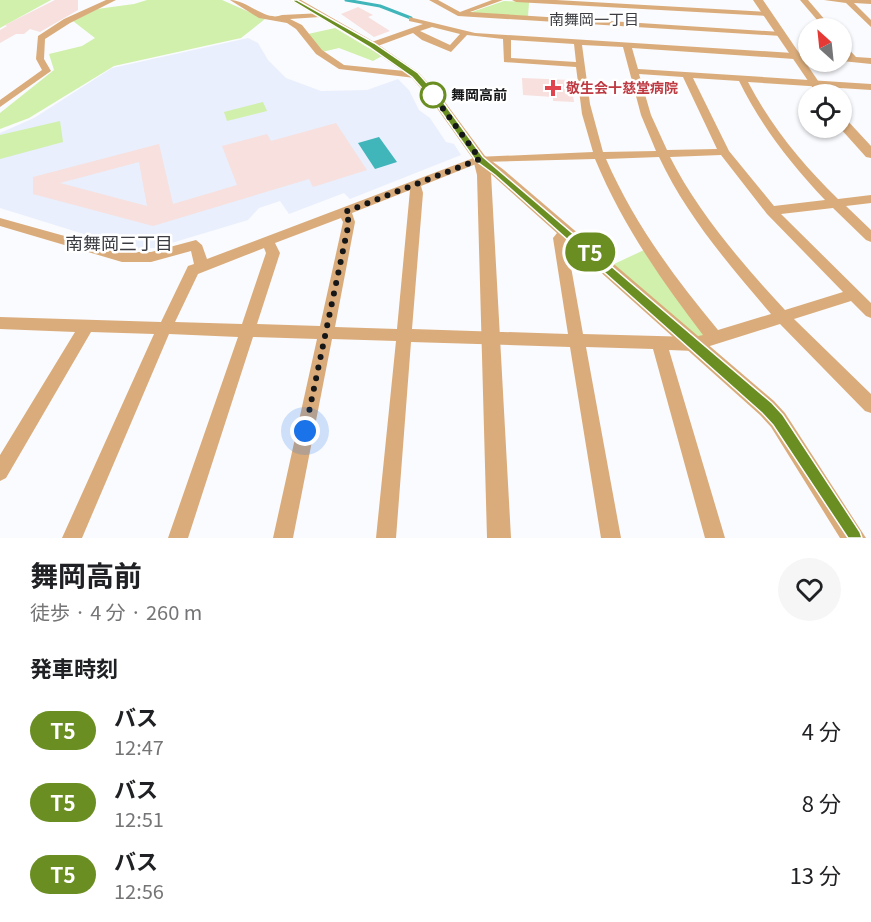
<!DOCTYPE html>
<html lang="ja">
<meta charset="utf-8">
<style>
:root{--surface:#fff;--page:#f6f6f6;--text:#202124;--muted:#757577}
body{margin:0;font-family:Georgia,"Noto Sans JP",serif;background:var(--page);color:var(--text);height:100vh;display:flex;flex-direction:column;font-size:22px;white-space:nowrap}
*{box-sizing:border-box;margin:0}
p{font-size:20px;color:var(--muted)}
.icon{flex:none;width:33px;height:33px;fill:none;stroke:currentColor;stroke-width:2;stroke-linecap:round;stroke-linejoin:round}
.map{position:relative;height:538px;overflow:hidden}
.sheet{display:flex;flex-direction:column;background:var(--surface);flex:1}
.sheet>*{flex:none}
.badge{padding:0 12px;border-radius:20px;font-size:21px;line-height:39px}
.needle{width:39px;rotate:333deg}
.tools{position:absolute;left:798px;top:18px;display:grid;gap:12px}
.tools a{display:grid;place-items:center;width:54px;height:54px;border-radius:50%;background:var(--surface);box-shadow:0 2px 4px #0004;font-size:30px}
.you{position:absolute;width:30px;height:30px;margin:-15px;border:4px solid #fff;border-radius:50%;background:#1a73e8;box-shadow:0 0 0 9px #1a73e833}
.map>.badge{position:absolute;translate:-50% -50%;box-shadow:0 0 0 3px #fff}
h2{padding:0 30px;font-size:22px;line-height:54px}
.round{display:grid;place-items:center;flex:none;width:63px;height:63px;border-radius:32px;background:var(--page)}
.summary{display:flex;align-items:center;justify-content:space-between;height:102px;padding:0 30px}
h1{font-size:28px;font-weight:700;line-height:45px}
ul{padding:0;list-style:none}
li{display:flex;align-items:center;gap:18px;height:72px;padding:0 30px}
li div{flex:1}
li b{display:block;font-size:22px}
li em{font-style:normal}
li .badge{min-width:66px;font-weight:700;text-align:center}
.map>svg:first-child{display:block}
</style>
<div class="map">
<svg width="871" height="538" viewBox="0 0 871 538">
<rect width="100%" height="100%" fill="#fafbfe"/>
<path fill="#e9effc" d="M248,38l10,5 10,17 18,18 35,13 46,-1 31,-11 11,11 10,20 11,8 16,24 8,2 7,11 -111,44 -6,-6 -55,21 -9,-13 -21,7 -11,12 -93,28 -23,1 -132,-41v-75l34,-15 78,-50z"/>
<g fill="#d0f0ab">
<path d="M0,0h51l-51,28z"/>
<path d="M147,0h75l43,19 -24,19 -127,28 -85,52 -29,11v-16l54,-43 -5,-16 33,-8 13,-8 -22,-17 24,-12 37,-5z"/>
<path d="M504,1l25,1 -1,15 -59,-4z"/>
<path d="M335,28l47,28 -9,5 -34,-13 -17,4 -14,-18z"/>
<path d="M263,102l4,9 -40,10 -3,-9z"/>
<path d="M60,121l3,21 -63,17v-24z"/>
<path d="M644,250l62,85 -13,3 -81,-73z"/>
</g>
<path fill="#40b5ba" d="M379,137l18,25 -22,7 -17,-26z"/>
<g fill="none" stroke-linecap="round" stroke-linejoin="round">
<path stroke="#40b5ba" stroke-width="3" d="M346,0l34,6 31,12"/>
</g>
<g fill="#f7e0dd" fill-rule="evenodd">
<path d="M55,0h23v10l-38,22 -10,-3 -6,5h-8l-16,9v-13l7,-4 -2,-1z"/>
<path d="M358,7l15,8 -5,2 22,14 -16,6 -33,-23z"/>
<path d="M522,78l49,2 3,22 -21,-1v-4l-30,-2z"/>
<path d="M336,123l31,47 -54,17 -4,-8 -156,47 -120,-32v-17l126,-33 14,60 64,-19 -15,-39 45,-12 4,7zM139,162l8,44 -87,-23z"/>
</g>
<g fill="none" stroke-linecap="round" stroke-linejoin="round">
<g fill="#daac7b" fill-rule="evenodd">
<path d="M106,0h10l-46,23 -25,16 -1,20 7,12 -51,36v-7l42,-30 -6,-11 2,-23 26,-17z"/>
<path d="M230,0c18,0 35,22 52,15l41,-2v4h-3l-30,2 12,6 20,25 22,15 71,7 5,3 -5,3 -76,-9 -23,-15 -20,-25 -9,-6 -28,-5z"/>
<path d="M429,0h9l22,12 32,-12h11l-33,12 311,20 4,2 -4,2 -323,-20z"/>
<path d="M512,0h44l212,12 4,2 -4,2 -252,-14z"/>
<path d="M800,0h8l24,28h-8z"/>
<path d="M824,0h47v4l-17,-1 17,17v7l-25,-24z"/>
<path d="M409,17l66,16 333,21v6l-176,-12 6,21 233,15v6l-123,-8c23,44 54,82 90,117l33,-4v8l-25,3 25,24v12l-5,-2 -33,-32 -52,6 90,89v15l-5,-2 -15,-15 -57,18 77,75v19l-6,-2 -85,-87 -86,27 -25,-1 56,188h-20l-52,-189 -67,-2 35,191h-20l-31,-191 -159,-5 -15,196h-20l20,-197 -64,-2 -39,199h-20l44,-199 -64,-2 -65,201h-20l70,-201 -69,-3 -87,204h-20l92,-204 -63,-2 -85,146 -6,3v-26l75,-123 -75,-3v-12l161,5 27,-56 6,-2 -3,-13 -40,11h-29l-122,-36v-8l122,34h29l45,-12 6,5 5,14 269,-102 117,-5 -11,-38 -6,-47 -72,-5 -1,-23 -36,-4 -16,17 -29,-12 -9,-7 -38,14h-6v-4l54,-19 -14,-3zM432,27l28,7 -10,11 -30,-14zM511,40l63,4 2,18 -65,-4zM582,45l41,2 18,68 15,36 -53,1 -13,-48zM639,74l44,3 34,72 -50,1 -16,-35zM693,78l46,3c22,45 52,83 86,119l-51,6 -45,-55zM721,155l46,59 76,78 -58,18c-41,-44 -88,-99 -115,-153zM659,157c27,58 71,109 112,157l-53,16c-44,-53 -84,-107 -112,-171zM595,159c27,65 66,121 108,176l-9,2 -111,-3 -17,-95 5,-8 -6,-5 -4,2 -8,10 15,96 -156,-5 11,-136 -2,-7 60,-24zM410,190l-13,139 -62,-2 20,-105 -3,-9zM341,218l2,4 -23,104 -63,-2 23,-71 -5,-10zM264,248l2,5 -24,71 -67,-2 23,-48z"/>
<path d="M842,42l14,15 15,1v6l-29,-3v-4h5l-5,-7z"/>
</g>
<g fill="#daac7b" fill-rule="evenodd">
<path d="M290,0h11l75,43 43,30 23,25 43,58 19,14 270,231 11,12 81,125h-26l-69,-111 -11,-12 -269,-241 20,364h-24l-10,-363 -4,-16 -39,-55 -23,-27 -43,-30z"/>
<path d="M753,0h10l64,94h-10z"/>
<path d="M842,118l4,1 25,27v12l-5,-1 -26,-29z"/>
</g>
</g>
<path fill="#6b8e23" stroke="#fff" stroke-width="1.5" d="M291,0h6l77,43 44,30 23,26 42,58 289,246 11,12 77,117 2,6h-14l-75,-113 -11,-12 -267,-238 -19,-14 -41,-58 -23,-26 -43,-30z"/>
<g fill="none" stroke-linecap="round" stroke-linejoin="round">
<path stroke="#151618" stroke-width="6" stroke-dasharray="0 10.8" d="M305,431l44,-209 -4,-10 135,-53 -47,-64"/>
</g>
<path fill="#e0444e" stroke="#fff" stroke-width="2" d="M550 79h6v6h6v6h-6v6h-6v-6h-6v-6h6z"/>
<circle fill="#fff" stroke="#6b8e23" stroke-width="3" cx="433" cy="95" r="12"/>
<g text-anchor="middle" stroke-width="5" stroke-linejoin="round" paint-order="stroke">
<g font-size="14" font-weight="bold" fill="#be3a42" stroke="#fff" text-anchor="start">
<text x="566" y="93">敬生会十慈堂病院</text>
</g>
<g font-size="14" font-weight="bold" fill="#151618" stroke="#fff" text-anchor="start">
<text x="451" y="100">舞岡高前</text>
</g>
<g font-size="15" fill="#3b3d42" stroke="#fff">
<text x="594" y="25">南舞岡一丁目</text>
</g>
<g font-size="18" fill="#3b3d42" stroke="#fff">
<text x="119" y="250">南舞岡三丁目</text>
</g>
</g>
</svg>
<div class="tools">
<a><svg class="needle" viewBox="-14 -14 28 28"><path d="M0-13l5 13h-10z" fill="#e53935"/><path d="M0 13l5-13h-10z" fill="#757577"/></svg></a>
<a><svg class="icon" aria-label="locate" viewBox="0 0 24 24"><circle cx="12" cy="12" r="6"/><path d="M12 2v4M12 18v4M2 12h4M18 12h4"/></svg></a>
</div>
<div class="you" style="left:305px;top:431px"></div>
<b class="badge" style="left:590px;top:252px;background:#6b8e23;color:#fff">T5</b>
</div>
<section class="sheet">
<div class="summary"><div><h1>舞岡高前</h1><p>徒歩 · 4 分 · 260 m</p></div><a class="round"><svg class="icon" aria-label="heart" viewBox="0 0 24 24"><path d="M12 20l-8-8c-3-5 5-10 8-4 3-6 11-1 8 4z"/></svg></a></div>
<h2>発車時刻</h2>
<ul>
<li><span class="badge" style="background:#6b8e23;color:#fff">T5</span><div><b>バス</b><p>12:47</p></div><em>4 分</em></li>
<li><span class="badge" style="background:#6b8e23;color:#fff">T5</span><div><b>バス</b><p>12:51</p></div><em>8 分</em></li>
<li><span class="badge" style="background:#6b8e23;color:#fff">T5</span><div><b>バス</b><p>12:56</p></div><em>13 分</em></li>
</ul>
</section>
